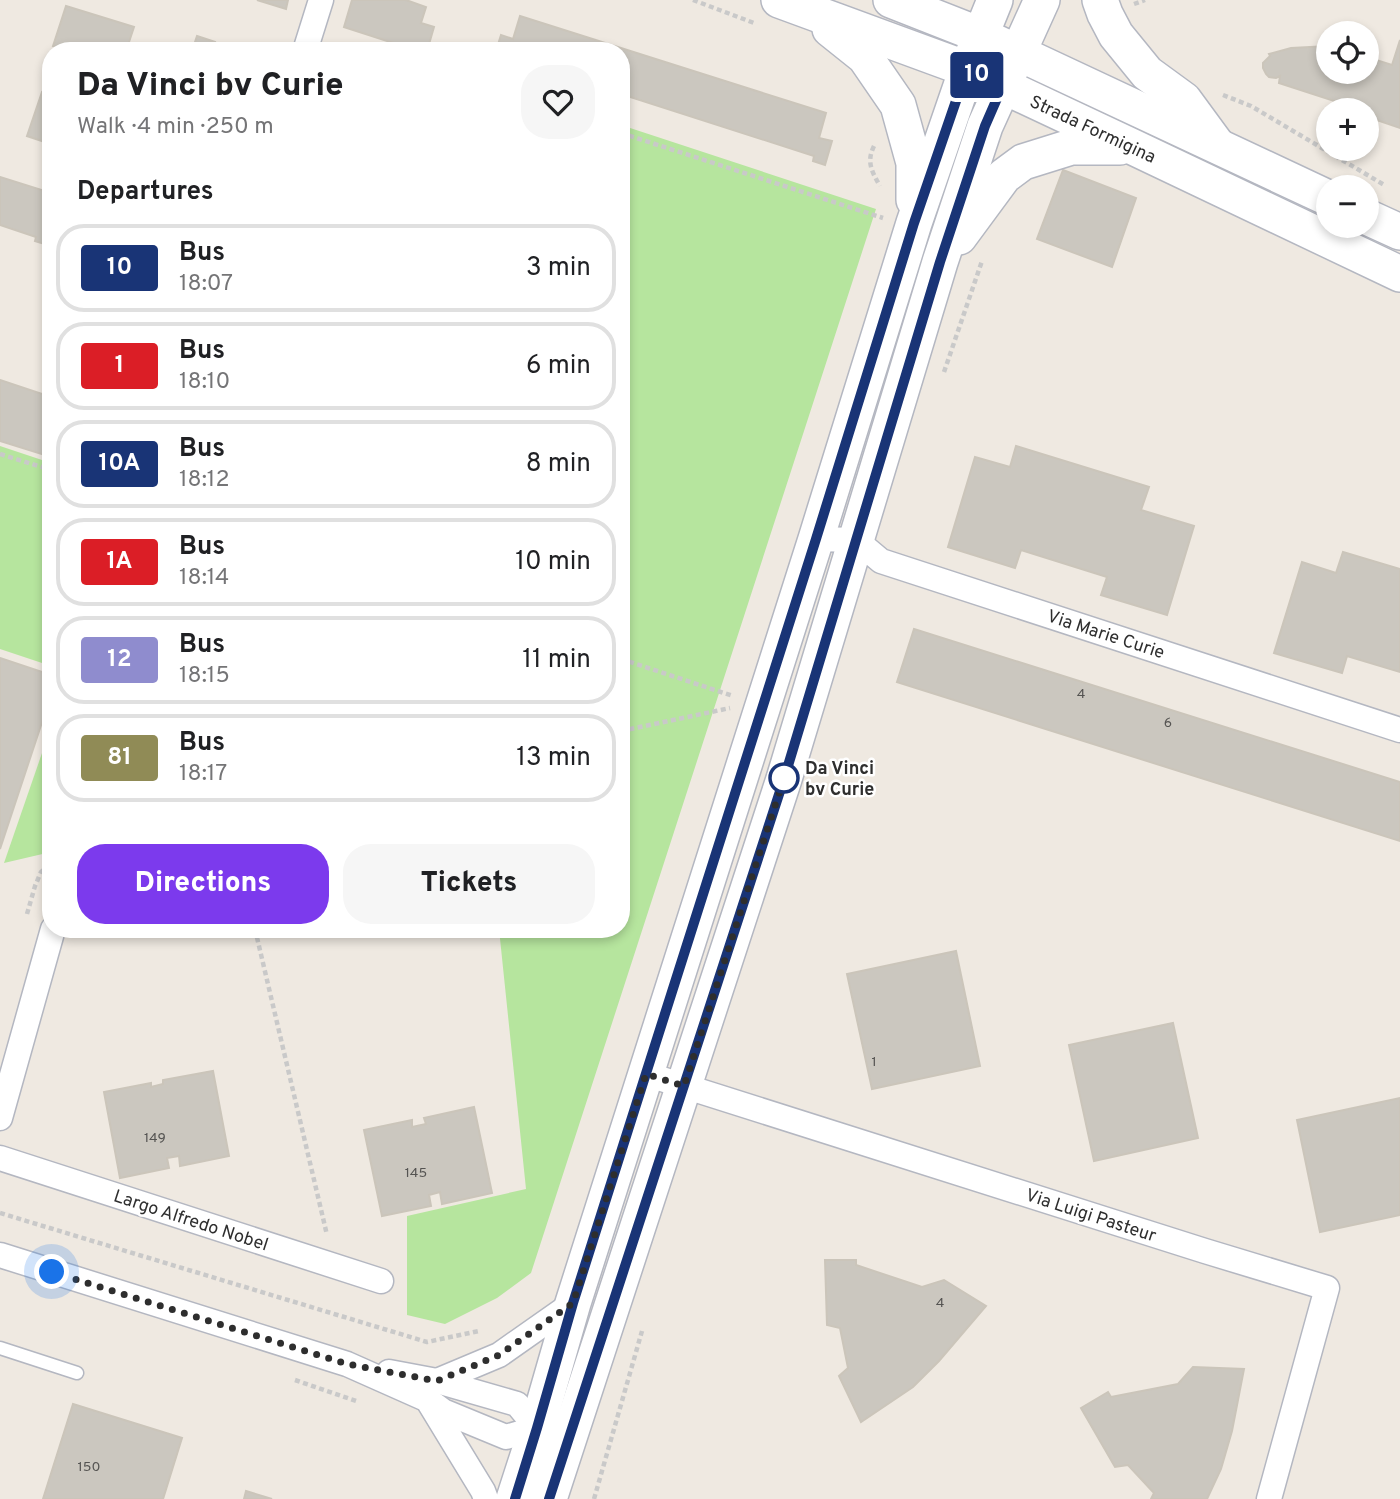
<!DOCTYPE html>
<meta charset="utf-8">
<style>
:root{--surface:#fff;--page:#f6f6f6;--text:#202124;--muted:#757577;--line:#e0e0e0;--accent:#7c3aed}
body{margin:0;font-family:Overpass,sans-serif;background:var(--page);color:var(--text);height:100vh;display:flex;flex-direction:column;font-size:26px;white-space:nowrap}
*{box-sizing:border-box;margin:0}
p{font-size:23px;color:var(--muted)}
.icon{flex:none;width:38px;height:38px;fill:none;stroke:currentColor;stroke-width:2;stroke-linecap:round;stroke-linejoin:round}
.map{position:relative;flex:1;overflow:hidden}
.details{position:absolute;left:42px;top:42px;width:588px;height:896px;display:flex;flex-direction:column;background:var(--surface);border-radius:28px;box-shadow:0 4px 10px #0003}
.details>*{flex:none}
.badge{padding:0 14px;border-radius:5px;font-size:24px;line-height:46px}
.tools{position:absolute;left:1316px;top:21px;display:grid;gap:14px}
.tools a{display:grid;place-items:center;width:63px;height:63px;border-radius:50%;background:var(--surface);box-shadow:0 4px 10px #0003;font-size:35px}
.you{position:absolute;width:35px;height:35px;margin:-18px;border:5px solid #fff;border-radius:50%;background:#1a73e8;box-shadow:0 0 0 10px #1a73e833}
.map>.badge{position:absolute;translate:-50% -50%;box-shadow:0 0 0 4px #fff}
h2{padding:0 35px;font-size:26px;line-height:63px}
.round{display:grid;place-items:center;flex:none;width:74px;height:74px;border-radius:28px;background:var(--page)}
.overview{display:flex;align-items:center;justify-content:space-between;height:119px;padding:0 35px}
h1{font-size:33px;font-weight:800;line-height:52px}
.cta{display:flex;gap:14px;margin-top:auto;padding:14px 35px}
.cta a{flex:1;height:80px;border-radius:28px;background:var(--accent);color:#fff;font-size:28px;font-weight:800;line-height:80px;text-align:center}
.cta a+a{background:var(--page);color:var(--text)}
ul{padding:0;list-style:none}
li{display:flex;align-items:center;gap:21px;height:88px;margin:0 14px 10px;padding:0 21px;border:4px solid var(--line);border-radius:28px}
li div{flex:1}
li b{display:block;font-size:26px}
li em{font-style:normal}
li .badge{min-width:77px;font-weight:700;text-align:center}
.map>svg:first-child{display:block}
</style>
<div class="map">
<svg width="1400" height="1499" viewBox="0 0 1400 1499">
<rect width="100%" height="100%" fill="#efe9e1"/>
<g fill="#b6e59e">
<path d="M621,125l255,84 -345,1064 -34,25 -52,26 -38,-9v-99l119,-27 -27,-260h122z"/>
<path d="M0,446l51,17v203l-51,-17z"/>
<path d="M51,727v125l-47,11z"/>
</g>
<g fill="#cbc7bf" stroke="#cbc5ba" stroke-width="2">
<path d="M257,0h31l-2,9z"/>
<path d="M352,0h54l20,7 -5,16 13,4 -7,24h-9l-74,-24z"/>
<path d="M66,6l68,21 -8,24h-58l-15,-5z"/>
<path d="M520,16l306,97 -7,25 13,3 -7,24 -12,-4 1,-5 -193,-62v-43h-125l5,-16 12,4z"/>
<path d="M197,36l18,6 -3,9h-20z"/>
<path d="M1400,40v88l-26,-9 1,-4 -8,-3v-2h-5l-83,-27 1,-7 -4,2 -7,-1 -3,-3 -3,-6v-5l7,-7 -1,-2 22,-6 37,-2v26h39v-15l25,8z"/>
<path d="M42,92l9,3v49l-24,-8z"/>
<path d="M1063,170l73,28 -24,69 -75,-28z"/>
<path d="M0,177l51,16v53l-16,-5 1,-4 -36,-12z"/>
<path d="M0,380l51,17v60l-51,-16z"/>
<path d="M1016,446l133,41 -8,23 53,16 -27,89 -66,-20 6,-18 -86,-27 -6,18 -67,-21 27,-90 35,10z"/>
<path d="M1343,552l57,17v103l-53,-16 -5,17 -68,-20 28,-91 34,11z"/>
<path d="M914,629l486,153v59l-503,-159z"/>
<path d="M0,658l51,17v20l-51,154z"/>
<path d="M956,951l24,115 -108,23 -25,-115z"/>
<path d="M1173,1023l25,115 -104,23 -25,-116z"/>
<path d="M213,1071l16,85 -49,10 -1,-10 -12,2 2,10 -49,10 -16,-86 47,-9v4l12,-3v-4z"/>
<path d="M1400,1098v117l-80,17 -23,-112z"/>
<path d="M474,1107l18,86 -50,11 -2,-12 -11,3 2,11 -49,10 -18,-86 48,-10v7l14,-3 -2,-6z"/>
<path d="M825,1260h31v5l66,22 22,-7 42,26 -47,55 -26,26 -52,35 -22,-46 9,-8 -8,-40 -13,-3z"/>
<path d="M1193,1367l51,2 -12,62 -11,38 -14,30h-56l3,-6 -26,-28 -13,2 -34,-59 27,-16 3,5 67,-13z"/>
<path d="M73,1404l109,34 -19,61h-120z"/>
<path d="M246,1491l26,8h-28z"/>
</g>
<g fill="none" stroke-linecap="round" stroke-linejoin="round">
<defs>
<path id="lane" d="M0,1348l77,25"/>
<g id="street">
<path d="M305,51l16,-51"/>
<path d="M816,539l40,1 25,21 519,169"/>
<path d="M646,1074l559,177 122,37 -58,211"/>
<path d="M0,1118l53,-189"/>
<path d="M0,1158l381,123"/>
<path d="M0,1255l347,109 81,36 15,11 63,26 31,-9"/>
<path d="M389,1372l48,9 80,23 20,24 4,9"/>
<path d="M437,1381l62,-26 74,-52"/>
<path d="M430,1404l53,87 3,8"/>
</g>
<g id="secondary">
<path d="M779,0l188,69 166,78 267,127"/>
<path d="M891,0l89,35 348,163"/>
<path d="M1100,0l5,14 11,21 31,38 37,27 33,45"/>
<path d="M830,29l35,28 33,48 16,58v37"/>
<path d="M1367,217l33,15"/>
<path d="M959,237l45,-61 19,-14 48,-15h49"/>
<path d="M514,1499l23,-71 36,-125 243,-764 98,-316 53,-154 28,-69"/>
<path d="M549,1499l235,-720 156,-517 45,-136 57,-126"/>
</g>
</defs>
<use href="#lane" stroke="#b4b7c1" stroke-width="15"/>
<use href="#street" stroke="#b4b7c1" stroke-width="27"/>
<use href="#secondary" stroke="#b4b7c1" stroke-width="38"/>
<g stroke="#c9c9c9" stroke-width="4.5" stroke-dasharray="5 3.5" stroke-linecap="butt">
<path d="M693,0l61,23"/>
<path d="M1134,4l11,-4"/>
<path d="M1223,95l28,11 135,80"/>
<path d="M621,133l262,85"/>
<path d="M874,146c-8,16 -2,26 6,40"/>
<path d="M944,372l38,-111"/>
<path d="M0,454l51,16"/>
<path d="M621,659l112,37"/>
<path d="M621,731l109,-23"/>
<path d="M27,914l8,-28 6,-14 10,-8"/>
<path d="M255,929l72,306"/>
<path d="M0,1213l427,129 52,-11"/>
<path d="M295,1380l61,21"/>
<path d="M594,1499l48,-168"/>
</g>
<use href="#lane" stroke="#fff" stroke-width="12"/>
<use href="#street" stroke="#fff" stroke-width="24"/>
<use href="#secondary" stroke="#fff" stroke-width="35"/>
</g>
<g fill="none" stroke-linecap="round" stroke-linejoin="round">
<defs>
<path id="line" d="M515,1499l22,-71 36,-125 243,-764 98,-316 53,-154 35,18 -17,39 -45,136 -156,517 -235,720"/>
</defs>
<use href="#line" stroke="#fff" stroke-width="16"/>
<use href="#line" stroke="#193476" stroke-width="10"/>
<path stroke="#2e2e2e" stroke-width="7" stroke-dasharray="0 12.6" d="M52,1272l295,92 90,17 62,-26 74,-52 73,-229 38,12 100,-308"/>
</g>
<circle fill="#fff" stroke="#193476" stroke-width="3.5" cx="784" cy="778" r="14"/>
<g text-anchor="middle" stroke-width="5" stroke-linejoin="round" paint-order="stroke">
<g font-size="14" fill="#555452">
<text x="1081" y="698">4</text>
<text x="1168" y="727">6</text>
<text x="874" y="1066">1</text>
<text x="155" y="1142">149</text>
<text x="416" y="1177">145</text>
<text x="940" y="1307">4</text>
<text x="89" y="1471">150</text>
</g>
<g font-size="18" fill="#2e2e2e" stroke="#fff">
<text transform="translate(1093 129) rotate(25)" y="6">Strada Formigina</text>
<text transform="translate(1106 634) rotate(18)" y="6">Via Marie Curie</text>
<text transform="translate(1091 1215) rotate(18)" y="6">Via Luigi Pasteur</text>
<text transform="translate(191 1220) rotate(18)" y="6">Largo Alfredo Nobel</text>
</g>
<g font-size="18" font-weight="bold" fill="#2e2e2e" stroke="#fff" text-anchor="start">
<text x="805" y="774">Da Vinci<tspan x="805" dy="21">bv Curie</tspan></text>
</g>
</g>
</svg>
<div class="tools">
<a><svg class="icon" aria-label="locate" viewBox="0 0 24 24"><circle cx="12" cy="12" r="6"/><path d="M12 2v4M12 18v4M2 12h4M18 12h4"/></svg></a>
<a>+</a>
<a>−</a>
</div>
<div class="you" style="left:52px;top:1272px"></div>
<b class="badge" style="left:977px;top:75px;background:#193476;color:#fff">10</b>
<section class="details">
<div class="overview"><div><h1>Da Vinci bv Curie</h1><p>Walk · 4 min · 250 m</p></div><a class="round"><svg class="icon" aria-label="heart" viewBox="0 0 24 24"><path d="M12 20l-8-8c-3-5 5-10 8-4 3-6 11-1 8 4z"/></svg></a></div>
<h2>Departures</h2>
<ul>
<li><span class="badge" style="background:#193476;color:#fff">10</span><div><b>Bus</b><p>18:07</p></div><em>3 min</em></li>
<li><span class="badge" style="background:#db1e26;color:#fff">1</span><div><b>Bus</b><p>18:10</p></div><em>6 min</em></li>
<li><span class="badge" style="background:#193476;color:#fff">10A</span><div><b>Bus</b><p>18:12</p></div><em>8 min</em></li>
<li><span class="badge" style="background:#db1e26;color:#fff">1A</span><div><b>Bus</b><p>18:14</p></div><em>10 min</em></li>
<li><span class="badge" style="background:#8f8cce;color:#fff">12</span><div><b>Bus</b><p>18:15</p></div><em>11 min</em></li>
<li><span class="badge" style="background:#908b56;color:#fff">81</span><div><b>Bus</b><p>18:17</p></div><em>13 min</em></li>
</ul>
<div class="cta"><a>Directions</a><a>Tickets</a></div>
</section>
</div>
